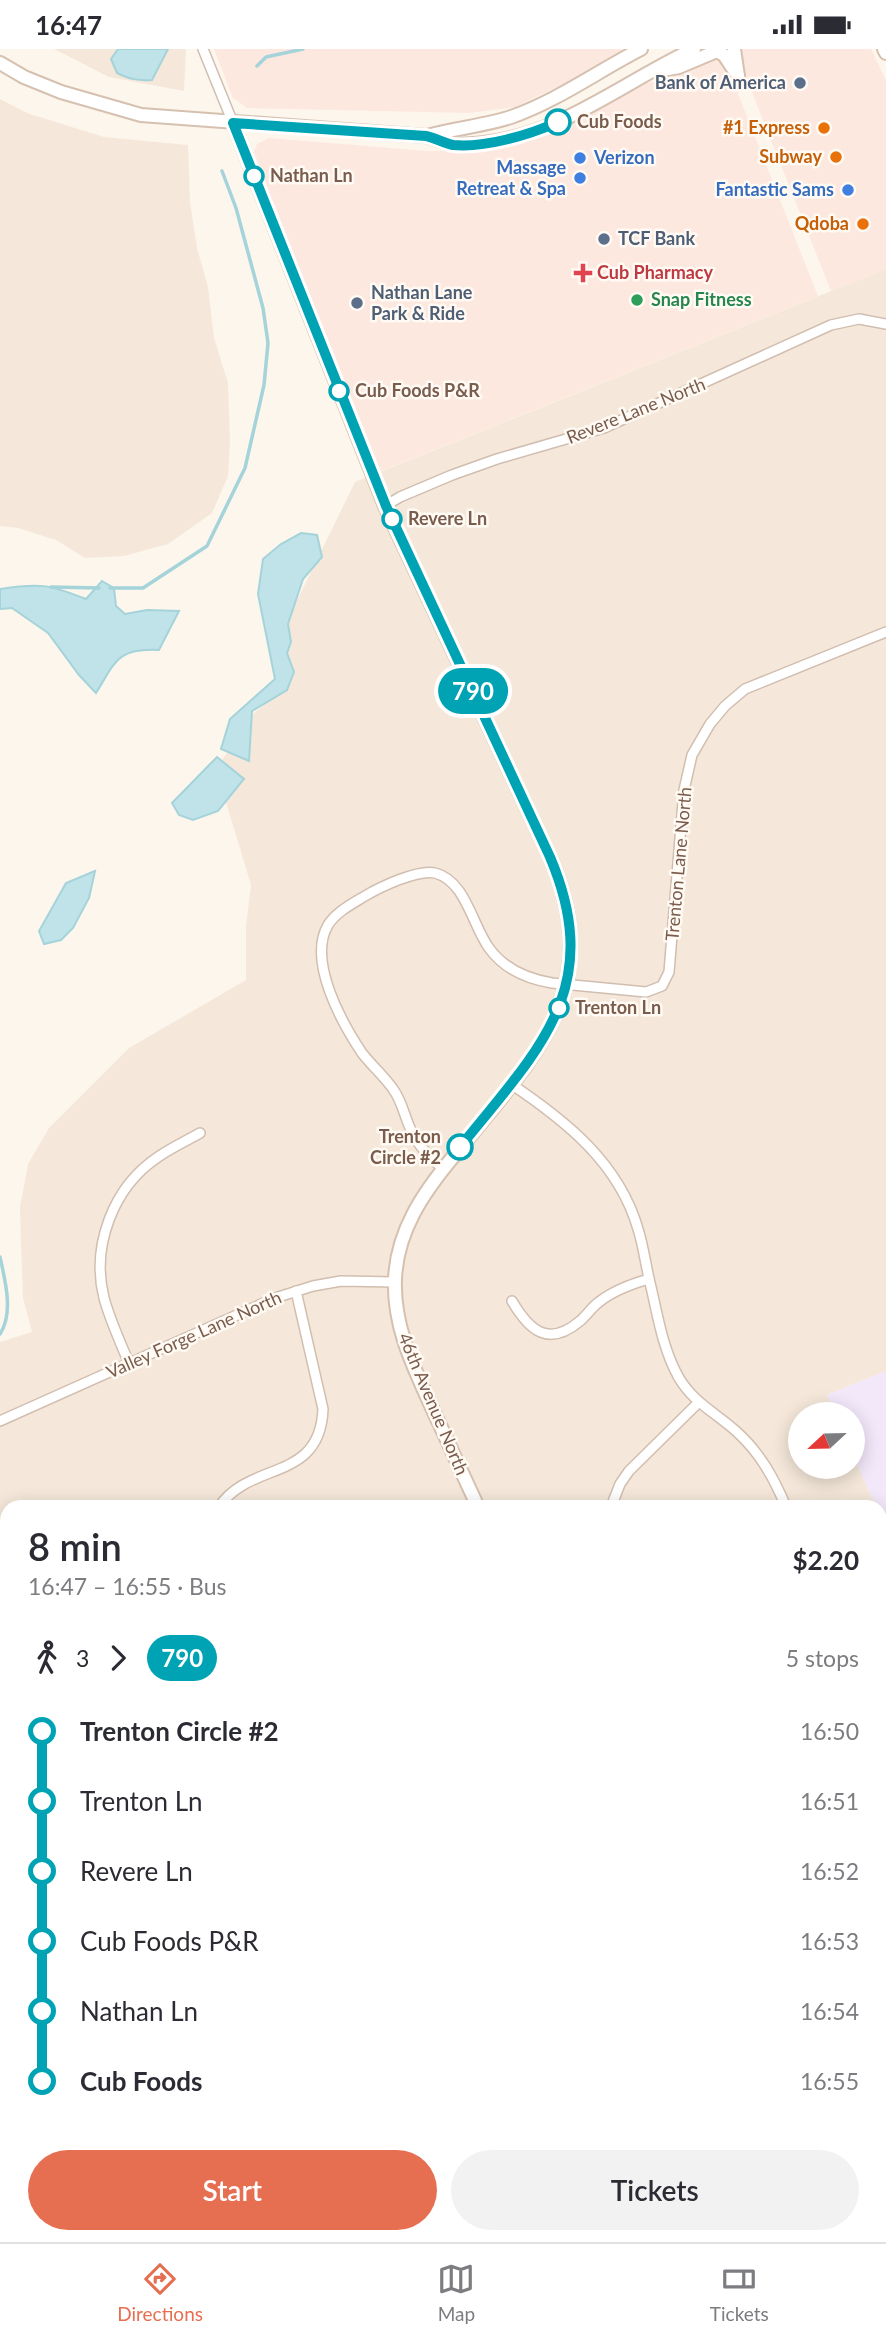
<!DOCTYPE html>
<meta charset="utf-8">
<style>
:root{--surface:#fff;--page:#f2f2f3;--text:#2b2b33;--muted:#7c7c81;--line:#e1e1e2;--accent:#e76f51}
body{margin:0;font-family:Lato,sans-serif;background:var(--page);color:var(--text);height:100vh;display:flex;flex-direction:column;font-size:26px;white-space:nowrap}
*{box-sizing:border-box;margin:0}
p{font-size:23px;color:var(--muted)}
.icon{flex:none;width:38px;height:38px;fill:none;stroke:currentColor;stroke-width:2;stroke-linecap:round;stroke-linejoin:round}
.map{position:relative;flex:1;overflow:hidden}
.panel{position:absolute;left:0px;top:1451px;width:887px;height:744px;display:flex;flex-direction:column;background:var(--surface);border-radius:21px 21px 0 0;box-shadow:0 4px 18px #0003}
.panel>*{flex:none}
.badge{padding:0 14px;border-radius:23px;font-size:24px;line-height:46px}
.needle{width:46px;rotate:248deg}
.tools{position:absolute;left:788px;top:1353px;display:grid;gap:14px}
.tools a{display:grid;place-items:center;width:77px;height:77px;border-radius:50%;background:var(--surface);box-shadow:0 4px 18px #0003;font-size:35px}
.map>.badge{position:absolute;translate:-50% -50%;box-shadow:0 0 0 4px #fff}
.legs{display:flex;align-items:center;gap:10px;height:77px;padding:0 28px;font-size:23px}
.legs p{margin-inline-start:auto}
.headline{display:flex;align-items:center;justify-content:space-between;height:119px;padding:0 28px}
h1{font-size:38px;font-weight:600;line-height:52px}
.primary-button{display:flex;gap:14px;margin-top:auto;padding:14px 28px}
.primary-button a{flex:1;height:80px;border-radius:42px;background:var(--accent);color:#fff;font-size:28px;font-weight:600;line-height:80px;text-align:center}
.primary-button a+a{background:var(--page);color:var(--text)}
ul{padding:0 28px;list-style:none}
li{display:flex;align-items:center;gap:24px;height:70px;font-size:26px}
li i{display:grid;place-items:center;width:10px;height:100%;margin:0 9px;background:currentColor}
li i::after{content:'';width:18px;height:18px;margin:-9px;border:5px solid;border-radius:50%;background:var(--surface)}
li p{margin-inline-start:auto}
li:first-child i{background:linear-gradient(#0000 50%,currentColor 0)}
li:last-child i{background:linear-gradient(currentColor 50%,#0000 0)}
.status{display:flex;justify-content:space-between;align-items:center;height:49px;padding:0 35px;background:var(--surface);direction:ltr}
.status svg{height:19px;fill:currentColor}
.tab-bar{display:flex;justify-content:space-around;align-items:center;height:98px;border-top:2px solid var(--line);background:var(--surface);font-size:19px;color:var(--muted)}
.tab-bar a{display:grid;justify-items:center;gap:4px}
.tab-bar .active{color:var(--accent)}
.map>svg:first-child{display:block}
</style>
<div class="status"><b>16:47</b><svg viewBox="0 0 49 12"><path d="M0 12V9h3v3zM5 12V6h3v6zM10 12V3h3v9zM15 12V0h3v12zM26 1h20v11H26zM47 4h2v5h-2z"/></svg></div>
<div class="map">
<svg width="886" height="2193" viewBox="0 0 886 2193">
<rect width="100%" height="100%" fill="#fdf6ec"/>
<g fill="#f5e8da">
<path d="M54,0h132l-2,42 -75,-14z"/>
<path d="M0,50l27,14 77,24 84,8 2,57 7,46 11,39 6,51 14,45 2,58 -2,35 -16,37 -44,31 -44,12 -39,2 -29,-18 -38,-12 -18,-2z"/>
<path d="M886,220v1102l-59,24 8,19h-35v53h52v-14l24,54h-869v605l-7,2v-772l32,-10 -9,-34 -2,-55 -1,-36 8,-43 21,-36 80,-80 117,-68v-54l5,-41 -35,-116 38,-56 21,-16 9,-70 71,-145z"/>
<path d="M880,1466l6,13v167l-6,3z"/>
<path d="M886,1718v185l-6,2v-184z"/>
<path d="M7,2101v87h786l2,5h-795v-89z"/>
</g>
<g fill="#fde8e0">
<path d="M214,0h409l-60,35 -48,23 -45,6 -223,-5 -14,-10z"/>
<path d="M738,0h133l15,32v188l-55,22 -95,-239z"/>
<path d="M716,5l9,7 93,235 -439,176 -125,-320 3,-8 12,-6 158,13 52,-1 43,-7 39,-14 75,-43 27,-7z"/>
</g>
<path fill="#f3e8fa" d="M886,1322v157l-6,-13v-8h-4l-24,-54v-39h-17l-8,-19z"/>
<path fill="#d8ecc9" d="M886,1903v290h-91l-2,-5h87v-283z"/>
<g fill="#bfe3e8" stroke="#a5d3da" stroke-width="2">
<path d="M118,0h50l-16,31c-14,1 -23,-1 -35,-7l-6,-14z"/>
<path d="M301,484l16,2 5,22 -19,22 -15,45 3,18 -4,11 7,19 -7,18 -35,21 -3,50 -28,-12 9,-30 45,-40 -17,-85 5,-35 18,-15z"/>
<path d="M102,532l12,7 2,18 9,8 22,-4 32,1 -20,39c-42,-2 -43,11 -63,43l-17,-18 -31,-42 -36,-25 -12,1v-20c40,-6 48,-5 86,10z"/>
<path d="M217,708l27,22 -26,32 -25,9 -14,-5 -7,-12z"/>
<path d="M95,822l-6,27 -16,30 -12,12 -17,4 -5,-13 27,-48z"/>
</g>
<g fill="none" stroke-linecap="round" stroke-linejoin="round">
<g stroke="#a5d3da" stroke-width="3.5">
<path d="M257,17l9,-9 37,-8"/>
<path d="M51,538l48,1"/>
<path d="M110,539h33l64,-42 38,-78 19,-83 4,-42 -5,-35 -27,-100 -14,-37"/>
<path d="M0,1208c5,23 14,56 0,77"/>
</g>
<defs>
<g id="street">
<path d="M203,0l30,74"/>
<path d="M385,457l15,-9 52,-22 45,-16 107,-31 227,-103 28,-6 27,5"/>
<path d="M511,1035c55,37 108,79 127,145 6,19 8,39 13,58 7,30 12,63 28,91 15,25 37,35 58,54 23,21 37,46 49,75"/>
<path d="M443,1120c-14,-13 -26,-24 -33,-41 -6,-13 -8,-27 -17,-39 -9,-13 -21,-23 -31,-36 -20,-30 -55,-92 -34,-128 8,-13 24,-21 37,-29 15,-9 53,-27 70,-23 31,8 37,52 54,75 15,21 39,31 63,35l94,9 16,-6 7,-14 15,-182 8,-35 18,-31 15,-18 20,-17 141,-57"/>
<path d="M512,1252c17,29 36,47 68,20 7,-6 12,-14 19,-19 15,-12 32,-18 50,-23"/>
<path d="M129,1314c-9,-21 -19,-43 -25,-65 -13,-52 9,-111 54,-141 13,-9 28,-16 42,-24"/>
<path d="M0,1372l275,-123 38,-12 28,-5 54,1"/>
<path d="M219,1458c31,-47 101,-24 104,-98l-27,-118"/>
<path d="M611,1458l9,-23 9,-13 69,-68"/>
<path d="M0,1684l7,2"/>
<path d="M0,1829l7,4"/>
<path d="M880,1839l6,-1"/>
<path d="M145,2188l2,5"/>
<path d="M680,2188l2,5"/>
<path d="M386,2193l11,-5"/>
</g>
<g id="secondary">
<path d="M734,0l4,27"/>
<path d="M884,0l2,4"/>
<path d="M0,14l24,14 37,15 80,23 285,21c8,2 17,7 26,8 10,2 22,0 32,-1 78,-9 141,-62 210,-94"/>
<path d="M657,22l22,-4 38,-16 7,4 14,21"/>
<path d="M233,74l152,383 165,351c58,135 -18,201 -97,300 -30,36 -56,74 -58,122 -2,48 19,89 38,131 15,32 30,65 45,97"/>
<path d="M427,87c28,-8 57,-10 84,-19 46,-16 87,-46 130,-68"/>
<path d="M880,1680l6,-2"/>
<path d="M880,1699l6,-2"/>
<path d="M0,2079l7,-3"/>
</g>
</defs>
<use href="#street" stroke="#d1beb0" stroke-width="12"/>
<use href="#secondary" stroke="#d6c0b0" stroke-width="16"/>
<use href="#street" stroke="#fff" stroke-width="9"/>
<use href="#secondary" stroke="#fff" stroke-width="12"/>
</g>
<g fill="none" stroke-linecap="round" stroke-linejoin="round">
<defs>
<path id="line-1" d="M460,1098c78,-97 146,-158 90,-290l-164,-351 -153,-383 193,13c9,2 18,7 27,9 32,3 76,-10 105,-23"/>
</defs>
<use href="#line-1" stroke="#fff" stroke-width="16"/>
<use href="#line-1" stroke="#00a3b4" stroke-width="10"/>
</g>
<g fill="#5c6f8a" stroke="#fffaf3" stroke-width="2.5">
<circle cx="800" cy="34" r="7"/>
<circle cx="604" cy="190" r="7"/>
<circle cx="357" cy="254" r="7"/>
</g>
<g fill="#fff" stroke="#00a3b4" stroke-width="3.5">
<circle cx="558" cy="73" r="12"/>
<circle cx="254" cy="127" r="9"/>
<circle cx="339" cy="342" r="9"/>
<circle cx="392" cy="470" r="9"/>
<circle cx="559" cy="959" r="9"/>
<circle cx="460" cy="1098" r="12"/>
</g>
<g fill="#e8710a" stroke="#fffaf3" stroke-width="2.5">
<circle cx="824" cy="79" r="7"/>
<circle cx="836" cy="108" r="7"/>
<circle cx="863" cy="175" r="7"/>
</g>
<g fill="#3f7fe0" stroke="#fffaf3" stroke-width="2.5">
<circle cx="580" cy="109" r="7"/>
<circle cx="580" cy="129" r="7"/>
<circle cx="848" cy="141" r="7"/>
</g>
<path fill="#e0444e" stroke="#fffaf3" stroke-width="2.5" d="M579.5 213.5h7v7h7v7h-7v7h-7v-7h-7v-7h7z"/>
<circle fill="#2e9e5b" stroke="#fffaf3" stroke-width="2.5" cx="637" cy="251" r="7"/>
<g text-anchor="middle" stroke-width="5" stroke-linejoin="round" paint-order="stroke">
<g font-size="18" font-weight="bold" fill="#4e5e75" stroke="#fffaf3" text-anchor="start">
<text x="786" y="40" text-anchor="end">Bank of America</text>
<text x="618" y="196">TCF Bank</text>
<text x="371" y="250">Nathan Lane<tspan x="371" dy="21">Park &amp; Ride</tspan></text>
</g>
<g font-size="18" font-weight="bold" fill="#7a5c4d" stroke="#fffaf3" text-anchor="start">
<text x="577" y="79">Cub Foods</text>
<text x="270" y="133">Nathan Ln</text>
<text x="355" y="348">Cub Foods P&amp;R</text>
<text x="408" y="476">Revere Ln</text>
<text x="575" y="965">Trenton Ln</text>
<text x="441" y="1094" text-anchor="end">Trenton<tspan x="441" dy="21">Circle #2</tspan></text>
</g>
<g font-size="18" font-weight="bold" fill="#c56008" stroke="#fffaf3" text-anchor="end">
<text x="810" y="85">#1 Express</text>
<text x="822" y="114">Subway</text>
<text x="849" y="181">Qdoba</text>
</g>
<g font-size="18" font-weight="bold" fill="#366cbe" stroke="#fffaf3" text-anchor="end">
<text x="594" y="115" text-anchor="start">Verizon</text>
<text x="566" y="125">Massage<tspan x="566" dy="21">Retreat &amp; Spa</tspan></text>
<text x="834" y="147">Fantastic Sams</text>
</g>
<g font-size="18" font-weight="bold" fill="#be3a42" stroke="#fffaf3" text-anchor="start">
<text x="597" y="230">Cub Pharmacy</text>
</g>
<g font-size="18" font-weight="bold" fill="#27864d" stroke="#fffaf3" text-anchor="start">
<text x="651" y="257">Snap Fitness</text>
</g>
<g font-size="18" fill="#7a5c4d" stroke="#fffaf3">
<text transform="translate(636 362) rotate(-22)" y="6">Revere Lane North</text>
<text transform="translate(679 815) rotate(-85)" y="6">Trenton Lane North</text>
<text transform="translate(194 1286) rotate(-24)" y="6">Valley Forge Lane North</text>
<text transform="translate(433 1355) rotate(67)" y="6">46th Avenue North</text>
</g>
</g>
</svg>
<div class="tools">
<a><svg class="needle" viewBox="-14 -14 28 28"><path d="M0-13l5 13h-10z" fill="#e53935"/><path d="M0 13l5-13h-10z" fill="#7c7c81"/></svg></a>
</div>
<b class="badge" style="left:473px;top:642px;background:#00a3b4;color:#fff">790</b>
<section class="panel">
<div class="headline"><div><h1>8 min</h1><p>16:47 – 16:55 · Bus</p></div><b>$2.20</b></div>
<div class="legs"><svg class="icon" aria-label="walk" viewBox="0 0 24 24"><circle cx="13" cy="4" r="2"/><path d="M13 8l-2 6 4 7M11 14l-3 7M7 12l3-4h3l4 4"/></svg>3<svg class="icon" aria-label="forward" viewBox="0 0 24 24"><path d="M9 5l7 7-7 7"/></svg><b class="badge" style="background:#00a3b4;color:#fff">790</b><p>5 stops</p></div>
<ul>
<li><i style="color:#00a3b4"></i><b>Trenton Circle #2</b><p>16:50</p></li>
<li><i style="color:#00a3b4"></i><span>Trenton Ln</span><p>16:51</p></li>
<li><i style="color:#00a3b4"></i><span>Revere Ln</span><p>16:52</p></li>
<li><i style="color:#00a3b4"></i><span>Cub Foods P&amp;R</span><p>16:53</p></li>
<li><i style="color:#00a3b4"></i><span>Nathan Ln</span><p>16:54</p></li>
<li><i style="color:#00a3b4"></i><b>Cub Foods</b><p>16:55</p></li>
</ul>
<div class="primary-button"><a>Start</a><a>Tickets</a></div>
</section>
</div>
<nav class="tab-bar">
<a class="active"><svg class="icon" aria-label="directions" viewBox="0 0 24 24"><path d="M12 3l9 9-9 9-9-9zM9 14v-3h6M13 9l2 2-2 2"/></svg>Directions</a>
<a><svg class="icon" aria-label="map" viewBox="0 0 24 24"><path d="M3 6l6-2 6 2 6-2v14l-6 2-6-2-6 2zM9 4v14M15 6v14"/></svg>Map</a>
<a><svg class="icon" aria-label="tickets" viewBox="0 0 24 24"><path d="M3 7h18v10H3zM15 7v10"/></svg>Tickets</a>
</nav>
